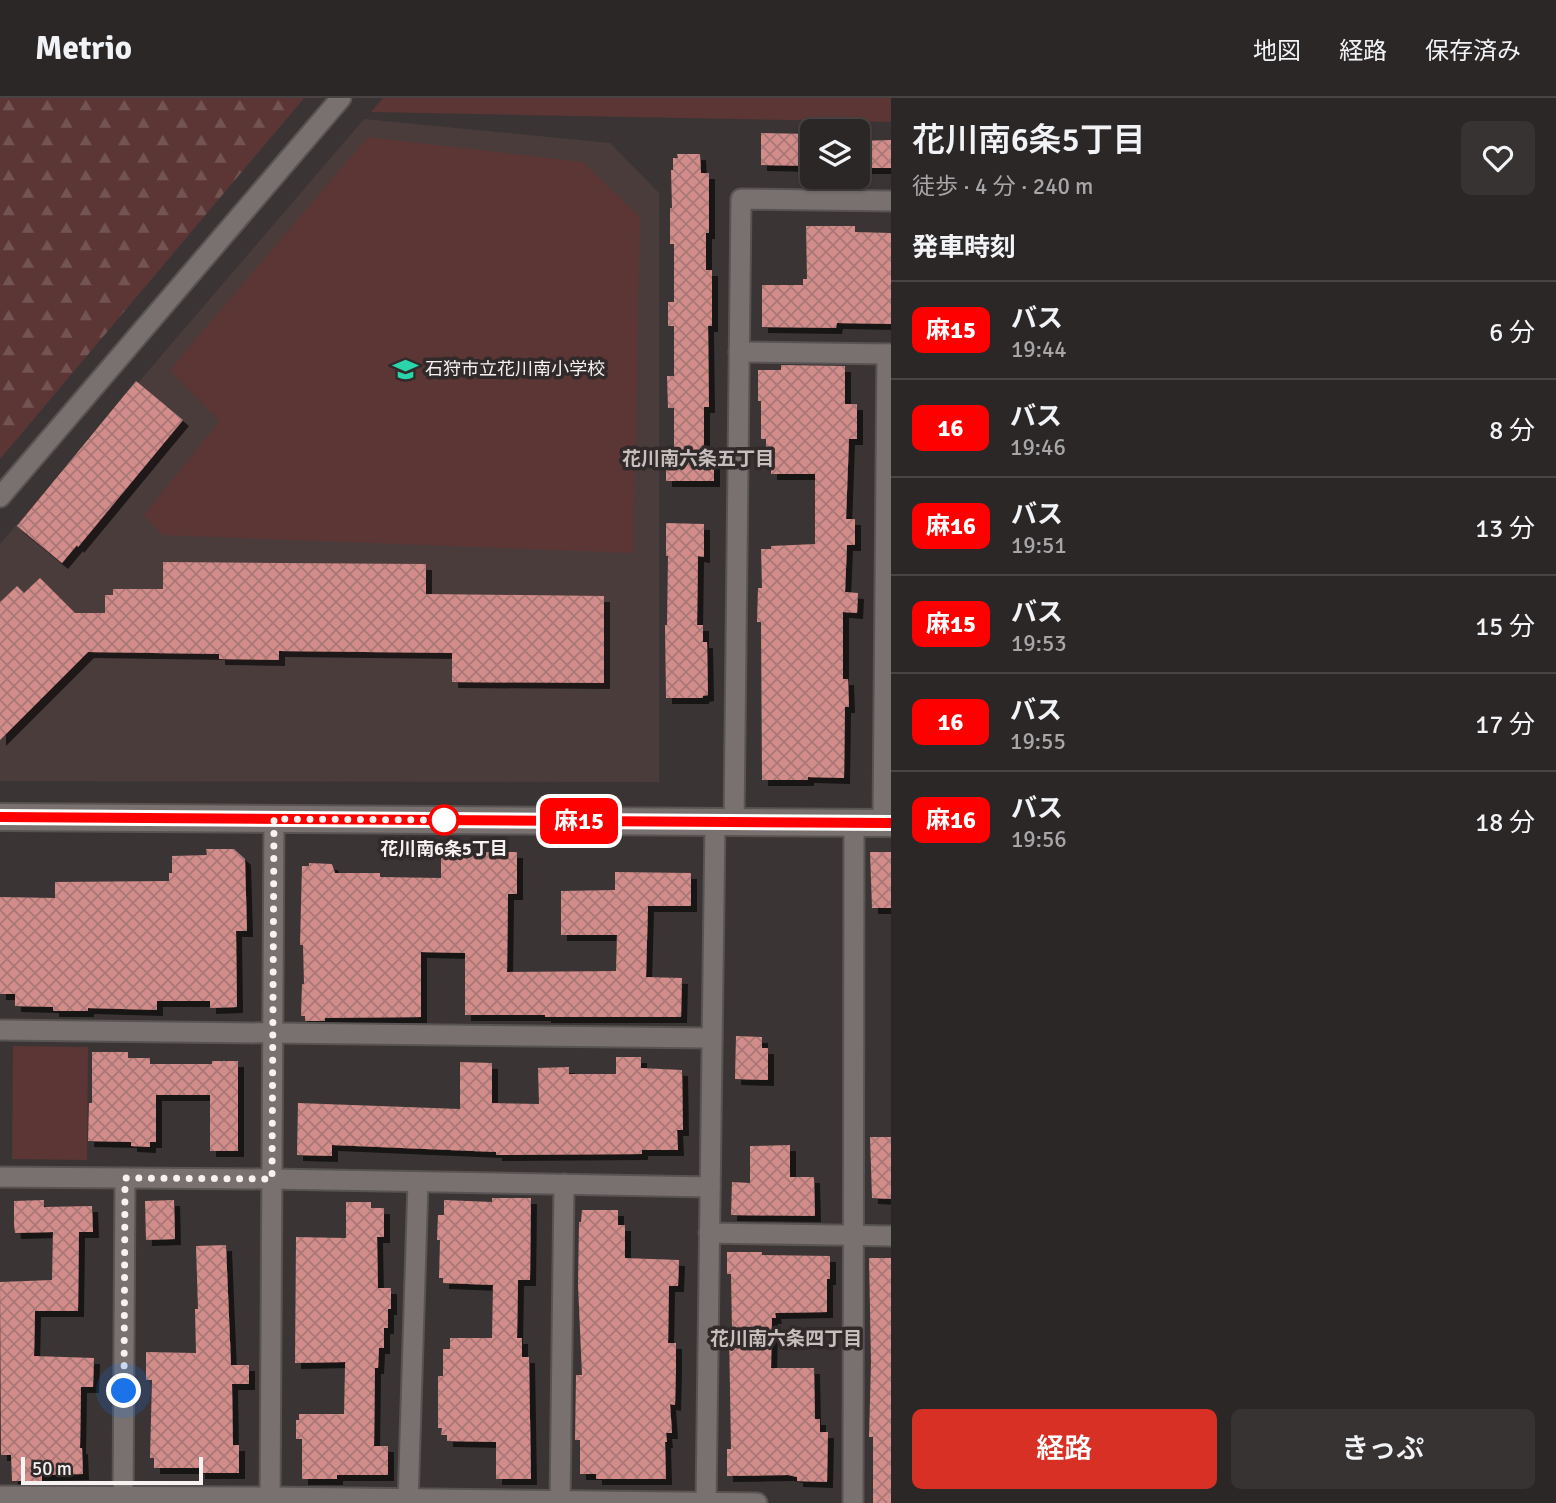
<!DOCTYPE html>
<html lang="ja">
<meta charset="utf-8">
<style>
:root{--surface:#2c2727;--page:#383333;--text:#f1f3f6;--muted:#a6a5a7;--line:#484444;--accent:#d93025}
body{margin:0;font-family:Signika,"Noto Sans JP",sans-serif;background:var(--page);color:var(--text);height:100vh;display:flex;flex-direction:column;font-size:26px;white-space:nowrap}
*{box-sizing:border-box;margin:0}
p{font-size:23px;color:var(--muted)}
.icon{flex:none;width:38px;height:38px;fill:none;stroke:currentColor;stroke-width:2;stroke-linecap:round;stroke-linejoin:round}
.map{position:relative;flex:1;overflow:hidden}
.sheet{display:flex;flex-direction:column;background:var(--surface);width:665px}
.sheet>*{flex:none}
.badge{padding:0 14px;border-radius:10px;font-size:24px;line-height:46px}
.controls{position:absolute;left:800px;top:21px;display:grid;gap:14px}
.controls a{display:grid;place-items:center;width:70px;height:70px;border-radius:10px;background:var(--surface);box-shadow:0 2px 5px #0004,0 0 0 2px var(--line);font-size:35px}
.scale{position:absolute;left:21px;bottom:18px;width:182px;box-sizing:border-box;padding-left:7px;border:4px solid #f7f2f2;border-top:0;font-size:19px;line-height:24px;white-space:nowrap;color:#f7f2f2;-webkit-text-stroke:5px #312a2a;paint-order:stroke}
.you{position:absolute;width:35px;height:35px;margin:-18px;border:5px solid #fff;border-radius:50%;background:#1a73e8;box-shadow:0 0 0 10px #1a73e833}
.map>.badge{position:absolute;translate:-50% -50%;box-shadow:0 0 0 4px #fff}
h2{padding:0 21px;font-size:26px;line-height:63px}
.round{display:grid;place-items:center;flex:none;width:74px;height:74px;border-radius:10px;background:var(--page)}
.head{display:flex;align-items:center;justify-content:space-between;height:119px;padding:0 21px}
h1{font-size:33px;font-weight:600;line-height:52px}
.primary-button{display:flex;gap:14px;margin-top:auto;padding:14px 21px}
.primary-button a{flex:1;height:80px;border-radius:10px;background:var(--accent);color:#fff;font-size:28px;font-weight:600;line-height:80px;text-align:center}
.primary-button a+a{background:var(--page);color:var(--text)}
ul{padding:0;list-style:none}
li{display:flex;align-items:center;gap:21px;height:98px;padding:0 21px;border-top:2px solid var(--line)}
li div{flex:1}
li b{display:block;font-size:26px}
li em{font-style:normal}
li .badge{min-width:77px;font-weight:700;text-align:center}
header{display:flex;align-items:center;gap:42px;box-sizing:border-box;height:98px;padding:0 35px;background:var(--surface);border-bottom:2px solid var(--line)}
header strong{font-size:33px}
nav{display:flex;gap:38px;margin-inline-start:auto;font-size:24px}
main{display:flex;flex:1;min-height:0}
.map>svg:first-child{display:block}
</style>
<header>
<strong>Metrio</strong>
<nav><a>地図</a><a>経路</a><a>保存済み</a></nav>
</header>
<main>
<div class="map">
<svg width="891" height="1405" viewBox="0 0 891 1405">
<defs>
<pattern id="forest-firs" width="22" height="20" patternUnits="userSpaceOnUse" patternTransform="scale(1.75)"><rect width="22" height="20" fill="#5b3635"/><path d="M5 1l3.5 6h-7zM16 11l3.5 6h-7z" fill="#735453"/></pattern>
<pattern id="building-cross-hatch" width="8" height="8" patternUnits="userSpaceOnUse" patternTransform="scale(1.75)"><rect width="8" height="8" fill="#d28c89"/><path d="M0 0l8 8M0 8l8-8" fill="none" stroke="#a97876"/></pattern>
<filter id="shadow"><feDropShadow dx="6" dy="6" stdDeviation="0" flood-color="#0009"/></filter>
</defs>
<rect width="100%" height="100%" fill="#3b3434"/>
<path fill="#4b3c3c" d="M364,21l246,24 49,50v589l-659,-1v-237z"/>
<path fill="url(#forest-firs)" d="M0,0h304l-304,361z"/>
<g fill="#5b3635">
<path d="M383,0h508v24l-520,-10z"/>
<path d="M368,39l215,25 57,55 -7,336 -470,-18 -19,-20 76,-94 -50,-51z"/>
<path d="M13,948l75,1 -1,113 -75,-1z"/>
</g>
<g fill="url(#building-cross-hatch)" filter="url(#shadow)">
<path d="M761,35l51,1v32l-51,-1z"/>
<path d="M891,42v28h-33v-27z"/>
<path d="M677,56h23l1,19h8v60h-3v37h6v56h-4l1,81h-5v47h10v27h-48v-27h8v-46h-6l-1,-32h7v-50h-6v-24h6v-58h-4v-36h2l-1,-38h2v-12h5z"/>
<path d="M806,128h49v6l36,1v91l-54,-1 -1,5 -74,-1v-42h41v-6h4z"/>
<path d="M781,267l64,1v38h12v35h-8l-3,80h9v26h-8l-2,47 13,1 -1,20 -14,-1v67h5l1,28h-4l-1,71 -36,-1v3h-46l-1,-158h-4l1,-34h4l-1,-39h10v-3l44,-2v-70h-44v-19h-5v-16h-5v-38h-3v-31h23z"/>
<path d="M136,283l47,39 -105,127 -1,-2 -15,18 -45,-37z"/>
<path d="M666,425l38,1v33l-6,-1 -1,69h6v17h4l1,53 -5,1v2h-37l-1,-73h2l1,-69h-2z"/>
<path d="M163,464l263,2v30l178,2v87l-152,-1v-29l-173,-2v9l-60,-1v-5l-131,-2 -88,88v-138l17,-16 7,7 16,-15 35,35h30v-18h8v-6h50z"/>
<path d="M206,751h28l11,10 2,72h-11l1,76 -27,1v-7h-53v9l-69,-2v3h-35v-4l-38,-1v-12h-15v-97l55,1v-16l114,-1v-8h3v-17l35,-1z"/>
<path d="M441,754h76v42h-9l-1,78 109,-1 1,-36h-56v-44l54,-1v-18l76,1v33h-43l-2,71 36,1 -1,39h-136v-2h-80v-62l-44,-1v65l-96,1v3h-20v-5h-4l1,-32h2l-1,-39h-3l2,-79h7v-3l23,1 3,9h45v4l61,1z"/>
<path d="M870,754h21v56h-19z"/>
<path d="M736,938l26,1v11h6v32l-33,-1z"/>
<path d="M92,954h36v6h22v6h62v-3h26v90h-28v-56h-54v47h-6v5l-19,-1v-4l-43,-1 1,-38h3z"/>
<path d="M616,959h25v11l41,2 1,60h-6l1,20h-36v4l-146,1v-3l-164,-7v11l-35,-1 1,-52 162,6v-47l32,1v40l47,1 -1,-36 31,-1v7h47z"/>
<path d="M870,1039h21v62l-19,-1z"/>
<path d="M790,1047v32h24l1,39 -84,-1 1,-33 18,1v-37z"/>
<path d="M492,1100h39l-1,82h-12l-1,58h5v19h7l2,122h-35v-37l-49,-1v-6h-6l1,-7h-4v-52h5v-27h7v-11h42l1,-53 -50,-2v-5h-4l1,-38h-3l1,-25h6v-15l48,2z"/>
<path d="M44,1102v7l48,-1 1,26h-14l-1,79h-43l-1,45 60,2 -1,29h-12l-1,61h2l1,26 -41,1v6h-30l-1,-26h-10l-1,-173 52,-2 1,-48 -38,1 -1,-9v-23z"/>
<path d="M174,1102l1,39 -29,1 -1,-39z"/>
<path d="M346,1104h25v6h13v29h-7l1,51h13v21h-3v19h-4v20h-5l-1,20h-3l-1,78h14v29h-51v4h-35v-40h-6v-19h3v-6h45l1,-47v-5l-50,1 1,-126 50,1z"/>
<path d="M582,1112h36v15h7v33l54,2 -1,26h-9l-1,57h8v24l-1,38 -5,-1 2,29h-6l1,9h-2l1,37h-70v-5h-16v-34h-5l1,-65h6l-4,-90 1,-63h2z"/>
<path d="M226,1147l5,120h18v19h-17l1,61h6v28h-40v-5h-45v-10h-4l2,-78h-6v-28l50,1 -1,-44h3l-2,-63z"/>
<path d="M727,1154h35v3l68,1v23h-3v33l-52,1 1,5h-4l-1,50h43l1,51h5v13h8l-1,50 -30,-1v-4l-9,-2 -61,1v-27h4l-2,-118 3,1 -1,-58h-4z"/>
<path d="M869,1160h22v245h-18v-66h-4l2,-75z"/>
</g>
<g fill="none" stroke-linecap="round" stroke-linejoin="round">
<defs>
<g id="street">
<path d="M739,254l152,2"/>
<path d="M0,399l341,-399"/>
<path d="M734,724l7,-623 150,2"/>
<path d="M883,725l4,-469"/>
<path d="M0,932l712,8"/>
<path d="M0,1079l272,2 438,8"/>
<path d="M709,1135l182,3"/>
<path d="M0,1398l270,1 487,6"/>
<path d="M123,1405l2,-325"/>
<path d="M270,1405l4,-684"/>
<path d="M408,1405l10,-321"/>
<path d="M560,1405l4,-319"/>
<path d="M706,1405l9,-681"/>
<path d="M853,1405l1,-680"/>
</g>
<path id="secondary" d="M0,719l891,6"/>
</defs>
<use href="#street" stroke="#595454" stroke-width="23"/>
<use href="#secondary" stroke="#595454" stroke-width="30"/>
<use href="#street" stroke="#797170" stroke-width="19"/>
<use href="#secondary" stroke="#797170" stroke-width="26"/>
</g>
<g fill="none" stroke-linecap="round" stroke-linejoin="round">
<defs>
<path id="line" d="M0,719l891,6"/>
</defs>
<use href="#line" stroke="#fff" stroke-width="16"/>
<use href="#line" stroke="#f00" stroke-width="10"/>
<path stroke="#f7f2f2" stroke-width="7" stroke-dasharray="0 12.6" d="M124,1293l1,-213 147,1 2,-360 170,1"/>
</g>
<defs>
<symbol id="school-bare" viewBox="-9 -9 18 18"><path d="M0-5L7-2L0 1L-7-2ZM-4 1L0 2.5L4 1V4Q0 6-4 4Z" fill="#2ad5ac" stroke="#312a2a" stroke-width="2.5" paint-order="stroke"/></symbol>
</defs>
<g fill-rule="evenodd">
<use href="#school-bare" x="388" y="254" width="35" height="35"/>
</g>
<circle fill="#fff" stroke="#f00" stroke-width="3.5" cx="444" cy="722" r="14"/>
<g text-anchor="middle" stroke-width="7" stroke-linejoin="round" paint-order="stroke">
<g font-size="18" fill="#f7f2f2" stroke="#312a2a" text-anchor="start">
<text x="425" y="277">石狩市立花川南小学校</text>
</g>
<g font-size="18" font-weight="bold" fill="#f7f2f2" stroke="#312a2a">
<text x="444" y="757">花川南6条5丁目</text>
</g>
<g font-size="19" font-weight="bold" fill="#c7bebe" stroke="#312a2a">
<text x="698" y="367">花川南六条五丁目</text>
<text x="786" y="1247">花川南六条四丁目</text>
</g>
</g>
</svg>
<div class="controls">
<a><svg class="icon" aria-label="layers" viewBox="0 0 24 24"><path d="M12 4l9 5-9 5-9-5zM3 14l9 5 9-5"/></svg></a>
</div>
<div class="scale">50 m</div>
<div class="you" style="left:124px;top:1293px"></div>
<b class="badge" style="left:579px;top:723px;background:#f00;color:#fff">麻15</b>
</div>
<section class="sheet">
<div class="head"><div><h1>花川南6条5丁目</h1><p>徒歩 · 4 分 · 240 m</p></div><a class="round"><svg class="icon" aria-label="heart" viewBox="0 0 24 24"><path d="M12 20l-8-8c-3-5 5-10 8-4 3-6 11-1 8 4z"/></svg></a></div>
<h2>発車時刻</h2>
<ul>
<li><span class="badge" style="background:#f00;color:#fff">麻15</span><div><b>バス</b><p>19:44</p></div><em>6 分</em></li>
<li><span class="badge" style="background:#f00;color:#fff">16</span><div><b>バス</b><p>19:46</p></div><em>8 分</em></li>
<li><span class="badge" style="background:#f00;color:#fff">麻16</span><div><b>バス</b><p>19:51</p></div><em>13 分</em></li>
<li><span class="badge" style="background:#f00;color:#fff">麻15</span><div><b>バス</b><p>19:53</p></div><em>15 分</em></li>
<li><span class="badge" style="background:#f00;color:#fff">16</span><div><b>バス</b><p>19:55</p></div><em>17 分</em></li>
<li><span class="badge" style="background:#f00;color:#fff">麻16</span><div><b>バス</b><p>19:56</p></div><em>18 分</em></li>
</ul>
<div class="primary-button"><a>経路</a><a>きっぷ</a></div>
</section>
</main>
